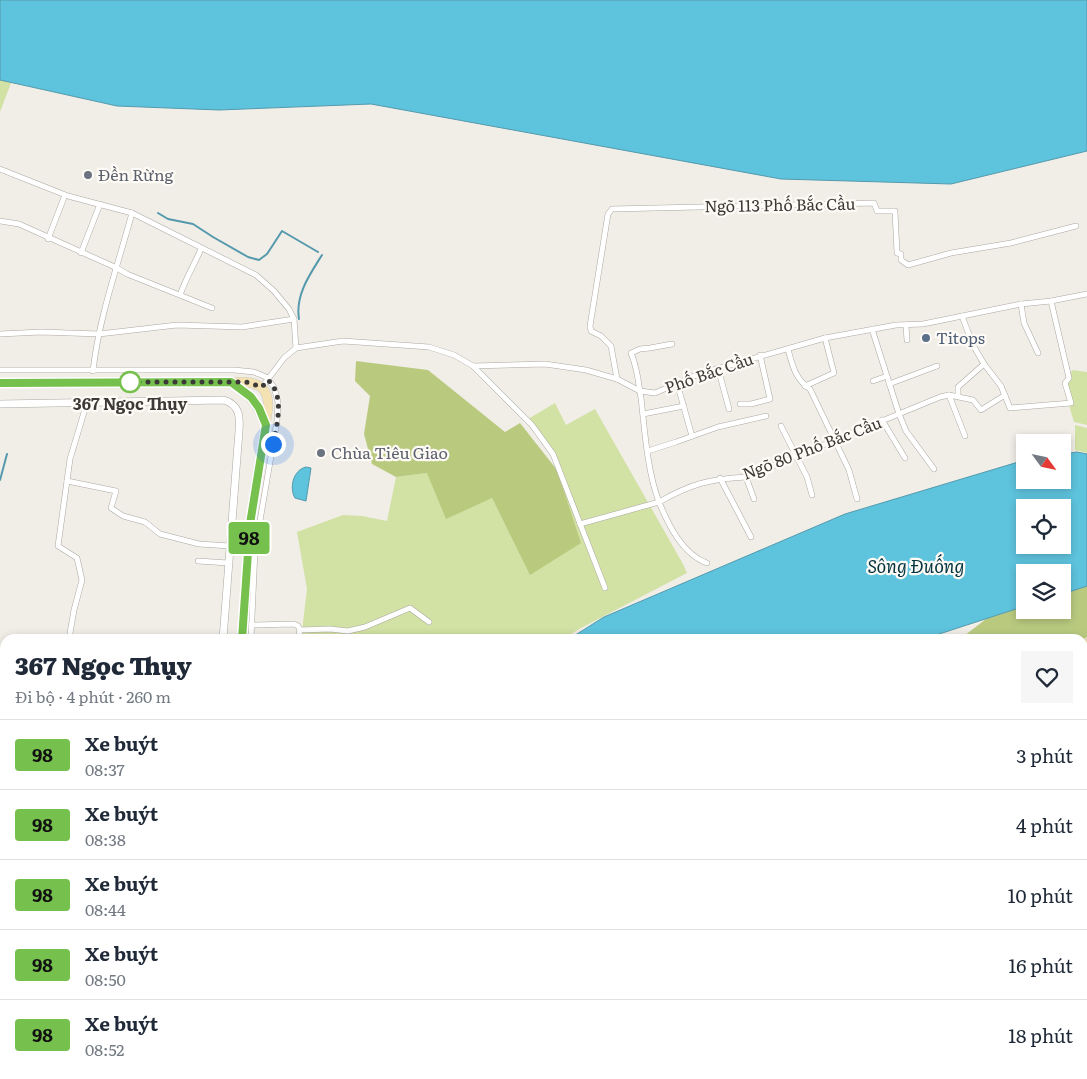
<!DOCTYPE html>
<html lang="vi">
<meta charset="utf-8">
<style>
:root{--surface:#fff;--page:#f6f6f7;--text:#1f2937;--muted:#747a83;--line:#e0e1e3}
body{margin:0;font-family:Literata,serif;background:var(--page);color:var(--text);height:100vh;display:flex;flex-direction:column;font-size:19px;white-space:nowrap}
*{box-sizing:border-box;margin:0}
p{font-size:16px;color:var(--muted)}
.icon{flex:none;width:28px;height:28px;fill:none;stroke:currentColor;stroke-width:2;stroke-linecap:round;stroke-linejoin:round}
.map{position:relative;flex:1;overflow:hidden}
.details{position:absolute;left:0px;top:634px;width:1088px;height:446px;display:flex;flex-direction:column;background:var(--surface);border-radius:15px 15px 0 0;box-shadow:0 2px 8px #0003}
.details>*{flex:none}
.badge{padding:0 10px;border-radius:4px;font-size:18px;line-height:32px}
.needle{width:32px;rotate:123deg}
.fabs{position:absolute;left:1016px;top:434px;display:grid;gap:10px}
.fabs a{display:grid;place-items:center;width:55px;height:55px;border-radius:0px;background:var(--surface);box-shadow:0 2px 8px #0003;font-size:25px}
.you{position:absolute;width:25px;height:25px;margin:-12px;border:4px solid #fff;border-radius:50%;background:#1a73e8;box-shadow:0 0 0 8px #1a73e833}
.map>.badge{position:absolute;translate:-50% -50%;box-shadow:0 0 0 2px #fff}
.round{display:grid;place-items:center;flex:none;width:52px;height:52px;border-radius:0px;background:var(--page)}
.head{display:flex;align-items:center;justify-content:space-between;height:85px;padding:0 15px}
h1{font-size:24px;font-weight:800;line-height:38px}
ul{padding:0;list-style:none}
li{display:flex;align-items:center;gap:15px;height:70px;padding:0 15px;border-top:1px solid var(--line)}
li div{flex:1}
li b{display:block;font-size:19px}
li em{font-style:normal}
li .badge{min-width:55px;font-weight:700;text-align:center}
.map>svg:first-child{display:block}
</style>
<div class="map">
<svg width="1087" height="1079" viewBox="0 0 1087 1079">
<rect width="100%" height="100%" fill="#f1eee8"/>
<g fill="#d2e1a4">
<path d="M0,80l11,3 -11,29z"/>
<path d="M1073,370l14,2v53l-13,-3 -12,-40z"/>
<path d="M555,403l11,22 29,-16 88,155 4,9 -108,56 -15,10h-263l6,-50 -10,-57 46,-17 19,1 25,5 9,-44 31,-4 65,25 38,76 27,-104 3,-3 -32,-48z"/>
<path d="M1075,425l12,3v25l-12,-3z"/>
<path d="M489,1075h45l-2,4h-44z"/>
</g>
<g fill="#b9ca7f">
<path d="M356,361l72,9 77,62 15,-9 37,47 24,73 -51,32 -38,-77 -46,21 -19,-46 -31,4 -24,-13 -8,-30 6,-38 -15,-15z"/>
<path d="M1087,586v51l-4,2h-123l26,-20 39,-13v4h37l1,-16z"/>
<path d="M0,829h1l4,24v20l-5,1z"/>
</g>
<g fill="#5ec3dd" stroke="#549aac" fill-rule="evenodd">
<path d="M0,0h1087v151l-136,33 -170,-5 -410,-75 -152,6 -102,-4 -117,-26z"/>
<path d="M1077,452l10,2v132l-24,8 -1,-22h-37v34l-101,33h-355l35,-22 241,-103 180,-54v20h37l1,-26zM1025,508h37v37h-37z"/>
<path d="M306,467l5,1 -5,33 -11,-3c-6,-10 -2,-28 11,-31z"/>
<path d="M1087,677v71h-4v-68z"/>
<path d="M278,1075h201l-2,4h-200z"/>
</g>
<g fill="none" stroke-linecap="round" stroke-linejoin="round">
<g stroke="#549aac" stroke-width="2">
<path d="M158,213l10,6 25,5 20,13 35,20 11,3 8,-6 15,-23 36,21"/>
<path d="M299,319c-4,-24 11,-45 23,-64"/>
<path d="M0,480l7,-26"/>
<path d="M1082,897l5,-8"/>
<path d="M0,923l5,-2"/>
<path d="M942,1075l9,4"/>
</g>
<defs>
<g id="minor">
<path d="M0,169l68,27 64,17 124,62 18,16 15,18 5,10 2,29"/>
<path d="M0,221l19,3 98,44 10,6 85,34"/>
<path d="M48,239l17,-44"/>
<path d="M81,253l19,-49"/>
<path d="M180,295c6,-17 14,-30 21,-46"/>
<path d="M1021,304l3,19 14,30"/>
<path d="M962,316l11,29 11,19 17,22 9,22 61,-5 -6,-20 4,-5 -18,-77"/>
<path d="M906,326l1,14"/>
<path d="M872,329l27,85 7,17 28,38"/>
<path d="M0,334l41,-2 58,2 78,-9 65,2 52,-8"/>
<path d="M672,344l-22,4 -10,1 -9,4c7,17 7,28 10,45 4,34 6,72 18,104 32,-18 50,-23 87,-25l194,-80 9,-2 24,5 8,10 24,-15"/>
<path d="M788,349c4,15 7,30 22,40l39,81 8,29"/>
<path d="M473,366l59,59 21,29 52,134"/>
<path d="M718,368l11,41"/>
<path d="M0,370h234l20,2 12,5 8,10 4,15 -1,19 -22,129 -4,89"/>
<path d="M93,371c6,-54 25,-106 39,-158"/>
<path d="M617,379l-6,-33 -10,-10 -10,-5 -1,-5 18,-112 4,-5 262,-6 3,8h18l2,42 4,1v6l7,5 43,-12 60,-10 65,-17"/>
<path d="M873,381l14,-5"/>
<path d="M677,383l15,53"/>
<path d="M889,384l48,-18"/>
<path d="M805,386l29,-13 -9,-35"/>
<path d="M262,387l22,-29 12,-10 47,-7 86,6 25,8 19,11 72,-2 41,6 31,9 23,12 15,2 44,-19 126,-36 71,-13 27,-1 98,-20 30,-3 36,-7"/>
<path d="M949,395l16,41"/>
<path d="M958,396v-9l26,-23"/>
<path d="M740,404h11l19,-5 -10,-44"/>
<path d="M643,414l41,-8"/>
<path d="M882,420l23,38"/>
<path d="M781,426l26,51 5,18"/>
<path d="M648,451l28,-9 42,-15 48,-11"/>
<path d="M746,477l8,22"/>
<path d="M720,478l31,59"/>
<path d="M67,481l49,10 -5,17 12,8 22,6 15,12 39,10 31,2"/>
<path d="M580,524l79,-22c9,22 23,52 48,61"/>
<path d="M198,561l30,2"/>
<path d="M251,625l43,-1 4,2 2,4"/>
<path d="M300,630l30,-1 18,2 17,-4 45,-19 19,14"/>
<path d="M69,639l5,-29 8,-30 -5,-22 -19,-12 12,-87 15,-50v-6"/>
<path d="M298,639l2,-9"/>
<path d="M0,691l5,-1"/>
<path d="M0,728l5,1"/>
<path d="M0,959h5"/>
<path d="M39,1075l1,4"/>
<path d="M588,1075l7,4"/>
<path d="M954,1075l9,4"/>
<path d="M240,1079l1,-4"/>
<path d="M532,1079l2,-4"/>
<path d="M642,1079l1,-4"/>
<path d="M675,1079l1,-4"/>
<path d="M756,1079l1,-4"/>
<path d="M779,1079l3,-4"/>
<path d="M790,1079v-4"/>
<path d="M849,1079l2,-4"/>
<path d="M892,1079l2,-4"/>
<path d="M978,1079l2,-4"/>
</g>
<g id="tertiary">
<path d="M0,404l224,-4c16,5 16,17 15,31l-16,208"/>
<path d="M0,804l5,1"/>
<path d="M215,1079v-4"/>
</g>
<g id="primary">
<path d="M231,382c20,14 26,21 35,43"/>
<path d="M0,383l246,-1c16,2 23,9 22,26l-18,116 -8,115"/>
<path d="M1082,646l5,-3"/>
<path d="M230,1079l1,-4"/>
<path d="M768,1079l1,-4"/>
</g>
</defs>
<use href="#minor" stroke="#aba8a3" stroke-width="6"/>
<use href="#tertiary" stroke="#aba8a3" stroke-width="8"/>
<use href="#primary" stroke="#cccccb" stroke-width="10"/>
<use href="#minor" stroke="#fff" stroke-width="5"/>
<use href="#tertiary" stroke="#fff" stroke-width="7"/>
<use href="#primary" stroke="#f5e2b2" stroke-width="9"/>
</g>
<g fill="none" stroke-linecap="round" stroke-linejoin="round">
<defs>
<path id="line" d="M0,383l231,-1 20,15 8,11 7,17 -16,99 -8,115"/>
</defs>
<use href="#line" stroke="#fff" stroke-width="11"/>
<use href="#line" stroke="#76c04d" stroke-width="8"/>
<path stroke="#3b3a38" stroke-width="5" stroke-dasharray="0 9" d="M130,382h116l16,5 6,-7c17,16 9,44 5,64"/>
</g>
<g fill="#6b7280" stroke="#fefbf6" stroke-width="2">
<circle cx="88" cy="175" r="5"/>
<circle cx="321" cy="453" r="5"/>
</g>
<circle fill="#5c6f8a" stroke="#fefbf6" stroke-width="2" cx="926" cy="338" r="5"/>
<circle fill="#fff" stroke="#76c04d" stroke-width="2.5" cx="130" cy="382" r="10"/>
<g text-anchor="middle" stroke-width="4.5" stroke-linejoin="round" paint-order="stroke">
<g font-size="16" fill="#5b616d" stroke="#fefbf6" text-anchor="start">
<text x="98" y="181">Đền Rừng</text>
<text x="331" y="459">Chùa Tiêu Giao</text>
</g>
<g font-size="16" fill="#3b3a38" stroke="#fefbf6">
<text transform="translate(780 205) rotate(-1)" y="6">Ngõ 113 Phố Bắc Cầu</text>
<text transform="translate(709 373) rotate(-19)" y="6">Phố Bắc Cầu</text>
<text transform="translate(812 448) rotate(-21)" y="6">Ngõ 80 Phố Bắc Cầu</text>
</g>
<g font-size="16" fill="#4e5e75" stroke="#fefbf6" text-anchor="start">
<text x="936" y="344">Titops</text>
</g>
<g font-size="16" font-weight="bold" fill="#3b3a38" stroke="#fefbf6">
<text x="130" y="410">367 Ngọc Thụy</text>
</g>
<g font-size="18" font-style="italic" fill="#043540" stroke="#fefbf6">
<text x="916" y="573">Sông Đuống</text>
</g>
</g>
</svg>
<div class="fabs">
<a><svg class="needle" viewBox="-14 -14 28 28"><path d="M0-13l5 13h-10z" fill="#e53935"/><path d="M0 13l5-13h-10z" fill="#747a83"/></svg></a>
<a><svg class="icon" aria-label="locate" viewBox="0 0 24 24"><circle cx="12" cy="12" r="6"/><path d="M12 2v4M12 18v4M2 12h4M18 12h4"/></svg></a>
<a><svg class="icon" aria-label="layers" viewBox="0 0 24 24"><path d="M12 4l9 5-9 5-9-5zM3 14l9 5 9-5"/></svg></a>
</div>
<div class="you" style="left:273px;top:444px"></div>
<b class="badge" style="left:249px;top:538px;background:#76c04d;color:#111">98</b>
<section class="details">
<div class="head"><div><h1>367 Ngọc Thụy</h1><p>Đi bộ · 4 phút · 260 m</p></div><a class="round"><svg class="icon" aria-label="heart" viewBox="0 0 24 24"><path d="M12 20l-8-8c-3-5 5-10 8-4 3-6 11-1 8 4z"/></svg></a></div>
<ul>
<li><span class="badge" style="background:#76c04d;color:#111">98</span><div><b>Xe buýt</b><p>08:37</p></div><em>3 phút</em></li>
<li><span class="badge" style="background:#76c04d;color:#111">98</span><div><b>Xe buýt</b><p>08:38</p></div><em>4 phút</em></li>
<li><span class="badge" style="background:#76c04d;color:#111">98</span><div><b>Xe buýt</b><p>08:44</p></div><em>10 phút</em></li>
<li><span class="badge" style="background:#76c04d;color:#111">98</span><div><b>Xe buýt</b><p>08:50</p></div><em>16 phút</em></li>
<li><span class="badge" style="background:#76c04d;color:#111">98</span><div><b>Xe buýt</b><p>08:52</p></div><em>18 phút</em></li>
</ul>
</section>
</div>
